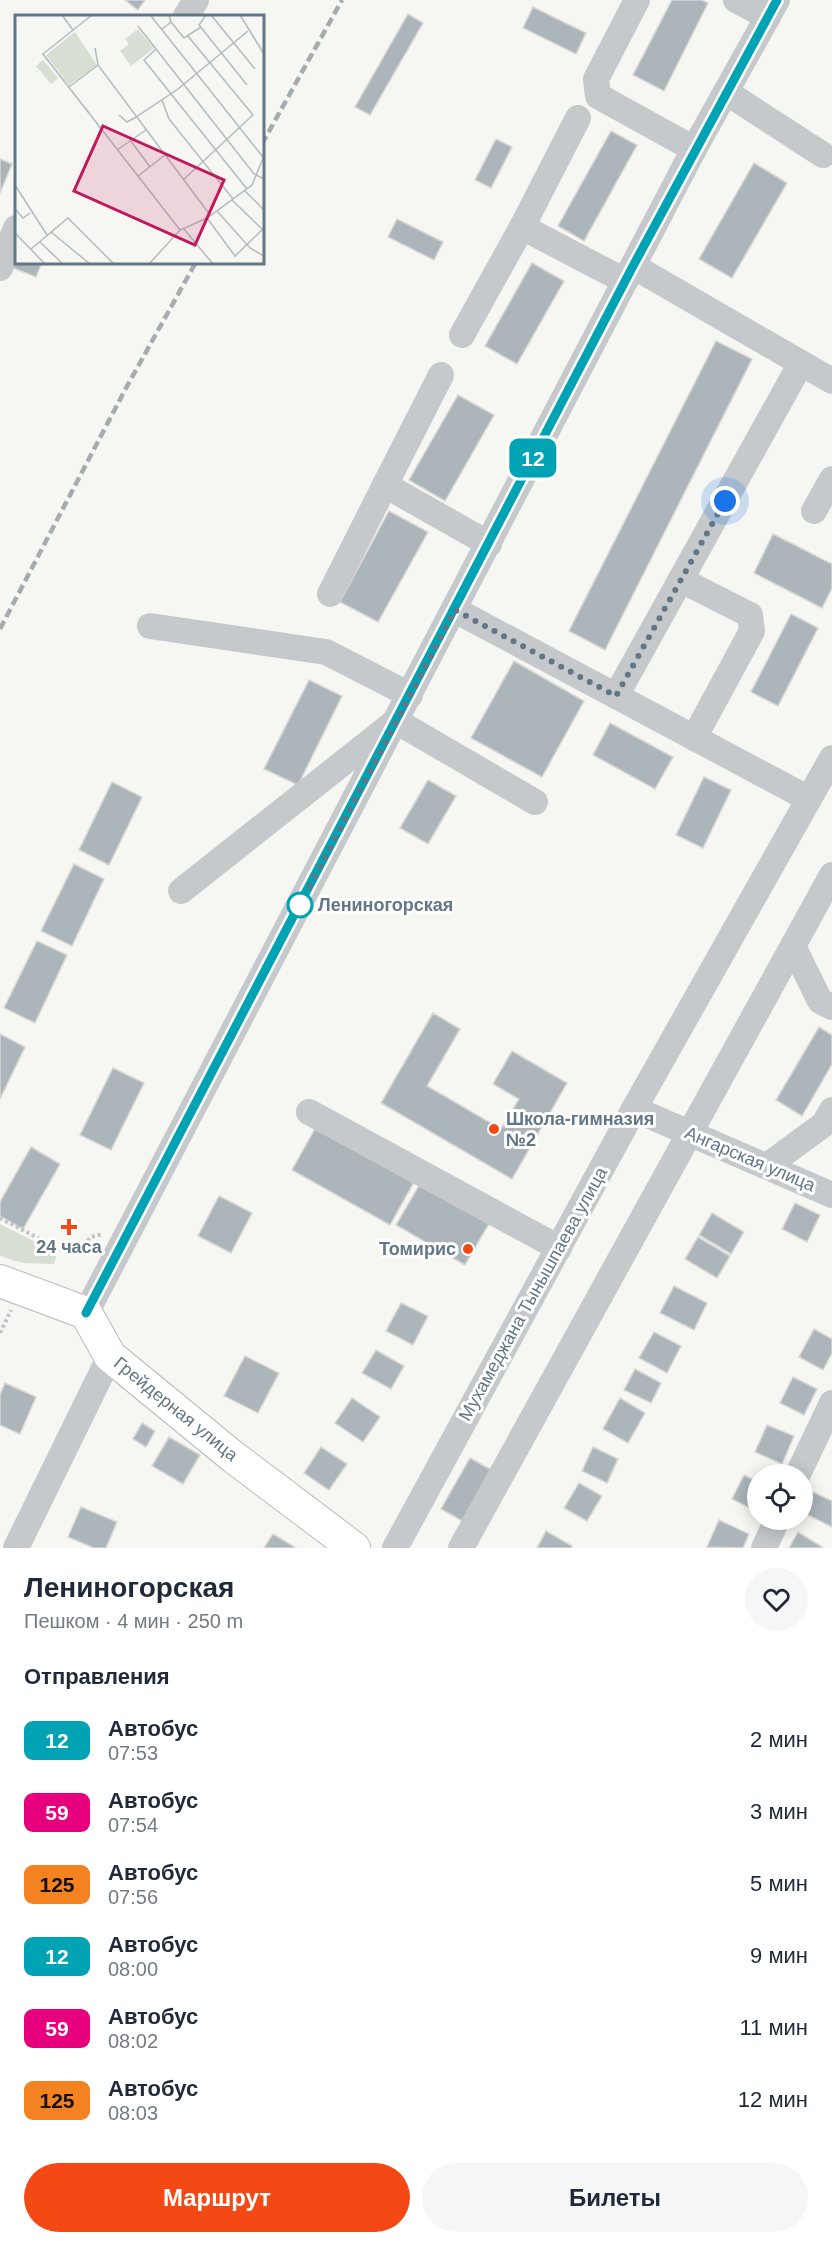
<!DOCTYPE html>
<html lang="ru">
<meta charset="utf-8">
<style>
:root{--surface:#fff;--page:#f6f6f7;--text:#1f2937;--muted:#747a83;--accent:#f44914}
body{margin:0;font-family:Helvetica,sans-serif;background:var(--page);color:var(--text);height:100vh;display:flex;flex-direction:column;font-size:22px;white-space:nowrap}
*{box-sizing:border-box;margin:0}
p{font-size:20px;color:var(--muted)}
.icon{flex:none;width:33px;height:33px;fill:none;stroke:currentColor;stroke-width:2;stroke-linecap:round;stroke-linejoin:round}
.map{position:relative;height:1548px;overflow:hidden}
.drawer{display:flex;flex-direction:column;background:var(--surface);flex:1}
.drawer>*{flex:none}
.badge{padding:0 12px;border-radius:9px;font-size:21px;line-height:39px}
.tools{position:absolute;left:747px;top:1464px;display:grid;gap:12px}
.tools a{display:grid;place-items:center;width:66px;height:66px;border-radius:50%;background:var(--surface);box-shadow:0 3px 15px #0003;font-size:30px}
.you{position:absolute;width:30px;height:30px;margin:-15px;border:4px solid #fff;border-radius:50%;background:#1a73e8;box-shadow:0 0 0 9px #1a73e833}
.map>.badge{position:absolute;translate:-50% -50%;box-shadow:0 0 0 3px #fff}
h2{padding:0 24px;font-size:22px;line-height:54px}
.round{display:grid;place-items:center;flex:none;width:63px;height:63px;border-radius:32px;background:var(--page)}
.headline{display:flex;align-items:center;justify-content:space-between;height:102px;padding:0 24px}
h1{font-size:28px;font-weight:700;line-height:45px}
.button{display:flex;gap:12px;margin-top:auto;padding:12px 24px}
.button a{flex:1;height:69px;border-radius:36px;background:var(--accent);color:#fff;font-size:24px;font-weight:700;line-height:69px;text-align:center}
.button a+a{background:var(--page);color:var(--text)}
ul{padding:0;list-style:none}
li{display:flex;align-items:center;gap:18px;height:72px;padding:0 24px}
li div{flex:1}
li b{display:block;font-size:22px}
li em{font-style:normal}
li .badge{min-width:66px;font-weight:700;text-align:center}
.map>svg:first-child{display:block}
</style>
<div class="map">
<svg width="832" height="1548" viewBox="0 0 832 1548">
<rect width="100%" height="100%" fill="#f6f6f2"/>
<path fill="#d7dfd3" d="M0,1224l57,29 -3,11 -32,-1 -22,-7z"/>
<g fill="#acb5ba" stroke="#d7d7d5" stroke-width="1.5">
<path d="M125,0h20l-7,10z"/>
<path d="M672,0h30l6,3 -44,88 -31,-16z"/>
<path d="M533,7l53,26 -10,21 -53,-26z"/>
<path d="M408,14l15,9 -53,92 -15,-8z"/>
<path d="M611,131l26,14 -53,96 -26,-15z"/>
<path d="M496,139l16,8 -21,41 -16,-8z"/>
<path d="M0,159l12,5 -12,29z"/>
<path d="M754,163l33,20 -55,95 -33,-19z"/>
<path d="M397,219l46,23 -9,18 -46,-23z"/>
<path d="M16,240v22h26l-6,15 -30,-12z"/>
<path d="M532,263l32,18 -47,83 -32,-18z"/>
<path d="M716,341l36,18 -147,291 -36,-19z"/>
<path d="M458,395l36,20 -49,86 -36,-21z"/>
<path d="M389,511l39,21 -50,90 -38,-20z"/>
<path d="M773,534l59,30v24l-10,20 -68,-35z"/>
<path d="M791,614l27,14 -40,78 -27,-14z"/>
<path d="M514,661l70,40 -42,76 -71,-39z"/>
<path d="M309,680l33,16 -44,89 -34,-16z"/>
<path d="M610,723l63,34 -18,32 -62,-34z"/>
<path d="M704,777l27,13 -28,58 -27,-13z"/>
<path d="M428,780l28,16 -28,48 -28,-16z"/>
<path d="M112,782l30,15 -33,68 -30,-15z"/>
<path d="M74,864l30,15 -32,67 -31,-15z"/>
<path d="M37,941l30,14 -32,68 -31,-15z"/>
<path d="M433,1013l27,16 -33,57 74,43 18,-30 -26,-15 19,-33 55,32 -55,96 -131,-76z"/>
<path d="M819,1027l13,8v29l-30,52 -26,-16z"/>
<path d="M0,1034l25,13 -25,52z"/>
<path d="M113,1068l31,15 -33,67 -31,-15z"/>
<path d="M316,1127l98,55 -24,43 -98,-55z"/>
<path d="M31,1147l29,17 -37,65 -23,-13v-14z"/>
<path d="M421,1182l69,40 -25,43 -69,-40z"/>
<path d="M219,1196l33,17 -21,40 -33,-17z"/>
<path d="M795,1203l25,12 -13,27 -25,-13z"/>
<path d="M712,1213l32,19 -13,22 -32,-19z"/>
<path d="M698,1237l32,19 -13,22 -32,-19z"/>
<path d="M674,1286l33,17 -13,27 -34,-17z"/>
<path d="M401,1303l27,13 -15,29 -27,-14z"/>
<path d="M814,1329l18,10v14l-9,17 -24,-13z"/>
<path d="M654,1332l27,14 -14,27 -28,-15z"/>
<path d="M376,1350l28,16 -13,23 -29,-16z"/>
<path d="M245,1356l34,17 -21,40 -34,-17z"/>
<path d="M635,1369l26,14 -10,20 -27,-13z"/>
<path d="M793,1377l24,12 -13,26 -24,-12z"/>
<path d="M5,1383l31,14 -16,37 -20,-9v-30z"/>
<path d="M352,1398l28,19 -17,25 -28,-19z"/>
<path d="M620,1398l25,15 -17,30 -25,-14z"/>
<path d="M142,1423l13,8 -9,16 -13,-8z"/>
<path d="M767,1425l27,11 -12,28 -27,-12z"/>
<path d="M169,1437l31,18 -17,29 -31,-18z"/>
<path d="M321,1447l26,17 -18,26 -25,-17z"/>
<path d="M593,1447l25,12 -11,24 -25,-12z"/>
<path d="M470,1458l25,14 -29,51 -25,-14z"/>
<path d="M744,1475l14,7v30l-26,-13z"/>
<path d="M579,1483l23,13 -15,25 -23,-13z"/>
<path d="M811,1491l21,10v26l-30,-15z"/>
<path d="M81,1507l36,15 -11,26h-12l-26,-11z"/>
<path d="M719,1520l30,14 -6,14 -36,-1z"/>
<path d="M546,1531l26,15 -1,2h-34z"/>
<path d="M798,1532l24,15 -1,1h-32z"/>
<path d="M273,1534l23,14h-32z"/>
</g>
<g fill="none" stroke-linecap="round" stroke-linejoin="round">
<defs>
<path id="major" d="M0,1281l86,32 24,43 122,100 122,92"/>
</defs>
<use href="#major" stroke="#b8bcc0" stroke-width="34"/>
<g stroke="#c0c2c4" stroke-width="4" stroke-dasharray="3 3" stroke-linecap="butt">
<path d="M0,1218l59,31 17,5 15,-17 12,-3"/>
<path d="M0,1333l11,-23"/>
</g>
<g stroke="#c5c9cc" stroke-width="26">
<path d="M637,0l-41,79 2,17 96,53"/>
<path d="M736,0l32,17"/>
<path d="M186,16l10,-16"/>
<path d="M726,92l97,63"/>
<path d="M522,227l56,-109"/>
<path d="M633,266l199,115"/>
<path d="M0,268l16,-40"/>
<path d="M462,335l60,-108 103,54"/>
<path d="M441,375l-56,110 104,59"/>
<path d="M814,511l18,-32"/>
<path d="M681,580l69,35 2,16 -58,107"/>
<path d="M330,594l55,-109"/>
<path d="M455,610l354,189"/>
<path d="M150,626l176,26 84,43"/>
<path d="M616,696l185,-333"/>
<path d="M181,891l215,-170 139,81"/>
<path d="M793,946l27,55 12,6"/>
<path d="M634,1109l198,86"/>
<path d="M309,1112l250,136"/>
<path d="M767,1166l57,-42 8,-14"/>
<path d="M86,1313l539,-1032 69,-132 83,-149"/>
<path d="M798,1474l34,-71"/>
<path d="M16,1548l94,-192"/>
<path d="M395,1548l239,-439 198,-351"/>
<path d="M461,1548l371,-673"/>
<path d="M764,1548l13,-28"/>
</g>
<use href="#major" stroke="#fff" stroke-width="32"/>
<g stroke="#a5abb1" stroke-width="4.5" stroke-dasharray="9 4.5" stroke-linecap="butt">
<path d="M262,144l80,-144"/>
<path d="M0,629l126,-241 70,-126"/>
</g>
</g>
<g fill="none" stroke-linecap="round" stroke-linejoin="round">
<defs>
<path id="line" d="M86,1313l547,-1047 144,-266"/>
</defs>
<use href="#line" stroke="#fff" stroke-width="14"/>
<use href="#line" stroke="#00a3b4" stroke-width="9"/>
<path stroke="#627686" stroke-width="6" stroke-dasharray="0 10.8" d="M300,905l155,-295 161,86 109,-195"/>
</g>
<circle fill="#fff" stroke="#00a3b4" stroke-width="3" cx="300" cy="905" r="12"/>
<g fill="#f44914" stroke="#fff" stroke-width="2">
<circle cx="494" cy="1129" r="6"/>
<path d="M66 1218h6v6h6v6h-6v6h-6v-6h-6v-6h6z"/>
<circle cx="468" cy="1249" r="6"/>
</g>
<g text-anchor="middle" stroke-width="6" stroke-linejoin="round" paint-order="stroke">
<g font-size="18" font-weight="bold" fill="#627686" stroke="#fff" text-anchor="start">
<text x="318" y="911">Лениногорская</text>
</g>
<g font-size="18" font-weight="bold" fill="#627686" stroke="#fff" text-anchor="start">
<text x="506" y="1125">Школа-гимназия<tspan x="506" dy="21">№2</tspan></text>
<text x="69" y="1253" text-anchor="middle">24 часа</text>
<text x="456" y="1255" text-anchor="end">Томирис</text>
</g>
<g font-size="18" fill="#627686" stroke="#fff">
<text transform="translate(750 1159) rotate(23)" y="6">Ангарская улица</text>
<text transform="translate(533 1294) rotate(-61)" y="6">Мухамеджана Тынышпаева улица</text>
<text transform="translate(176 1409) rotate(39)" y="6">Грейдерная улица</text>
</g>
</g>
<g transform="translate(15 15)">
<rect width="249" height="249" fill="#f6f6f2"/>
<path d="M123,14l16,19 -23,18 -11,-15 9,-7 -4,-5zM60,17l22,33 -28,20 -23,-30zM28,45l15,18 -7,6 -15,-18z" fill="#d7dfd3"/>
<path fill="none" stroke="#b2bbc0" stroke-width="1.5" d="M47,0l11,15M77,0l-49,39 137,176M191,0l-7,10 48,60M196,0l44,54M225,0l24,39M136,1l112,141M156,7l13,16 17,-11M123,11l116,148 10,5M147,14l9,-7 -2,-7M80,33l3,17 112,150M141,34l-12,11 103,129M54,72l29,-22M147,85l7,19 64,80M104,100l8,7 9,-5 42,-28 70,-58M116,126l19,26M102,135l29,-20M123,161l27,-21M168,165l70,-65 -66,-80M0,170l32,50M230,176l19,19M217,185l32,31M0,194l8,9 7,-5M202,196l33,37 14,8M192,203l28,38 27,-26M169,214l29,35M36,217l39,32M0,218l30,31M25,227l23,22M16,234l37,-31 46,46M134,249l31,-34 27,-12 45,-33 12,-29"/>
<path fill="#c2185b" fill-opacity="0.15" stroke="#c2185b" stroke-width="3" d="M88,111l121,54 -29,65 -121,-54z"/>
<rect width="249" height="249" fill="none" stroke="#627686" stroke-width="3"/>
</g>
</svg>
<div class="tools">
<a><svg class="icon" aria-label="locate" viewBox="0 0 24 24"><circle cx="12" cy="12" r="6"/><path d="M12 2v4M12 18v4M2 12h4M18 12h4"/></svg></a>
</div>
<div class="you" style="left:725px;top:501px"></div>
<b class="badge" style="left:533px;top:458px;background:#00a3b4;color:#fff">12</b>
</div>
<section class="drawer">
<div class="headline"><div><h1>Лениногорская</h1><p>Пешком · 4 мин · 250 m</p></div><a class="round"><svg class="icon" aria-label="heart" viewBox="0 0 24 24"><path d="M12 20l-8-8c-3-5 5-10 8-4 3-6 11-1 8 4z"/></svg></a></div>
<h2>Отправления</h2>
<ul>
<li><span class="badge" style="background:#00a3b4;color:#fff">12</span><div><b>Автобус</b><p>07:53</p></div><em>2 мин</em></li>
<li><span class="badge" style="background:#e6007e;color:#fff">59</span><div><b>Автобус</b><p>07:54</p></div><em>3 мин</em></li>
<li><span class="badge" style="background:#f58220;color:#111">125</span><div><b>Автобус</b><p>07:56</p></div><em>5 мин</em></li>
<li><span class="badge" style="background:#00a3b4;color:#fff">12</span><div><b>Автобус</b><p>08:00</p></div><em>9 мин</em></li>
<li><span class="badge" style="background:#e6007e;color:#fff">59</span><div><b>Автобус</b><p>08:02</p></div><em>11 мин</em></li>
<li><span class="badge" style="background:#f58220;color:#111">125</span><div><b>Автобус</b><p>08:03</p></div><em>12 мин</em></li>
</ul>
<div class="button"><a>Маршрут</a><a>Билеты</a></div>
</section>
